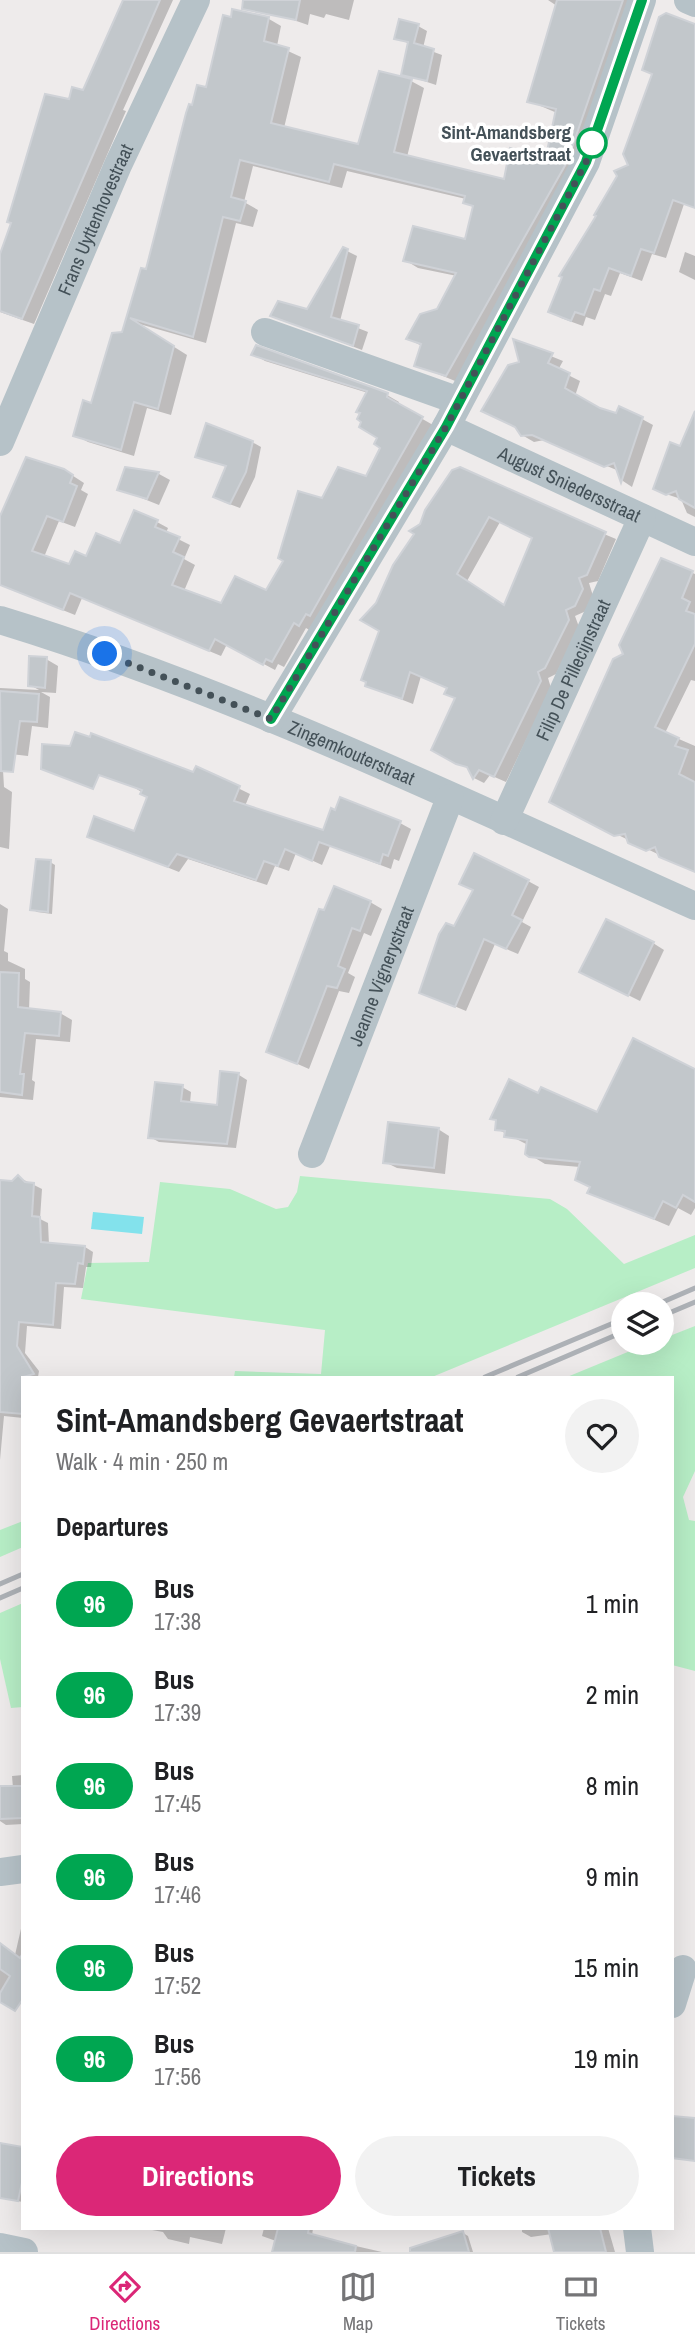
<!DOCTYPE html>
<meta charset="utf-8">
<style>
:root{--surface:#fff;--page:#f2f2f2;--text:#202124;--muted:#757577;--line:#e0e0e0;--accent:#db2777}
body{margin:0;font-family:"Archivo Narrow",sans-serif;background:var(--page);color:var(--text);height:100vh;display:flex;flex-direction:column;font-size:26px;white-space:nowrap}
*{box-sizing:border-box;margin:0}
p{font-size:23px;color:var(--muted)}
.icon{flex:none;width:38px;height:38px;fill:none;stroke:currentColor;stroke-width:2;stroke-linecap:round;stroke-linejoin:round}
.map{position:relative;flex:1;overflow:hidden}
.drawer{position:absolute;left:21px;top:1376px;width:653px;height:854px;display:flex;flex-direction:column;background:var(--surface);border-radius:0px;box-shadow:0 7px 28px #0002}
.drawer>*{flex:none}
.badge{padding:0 14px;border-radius:23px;font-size:24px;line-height:46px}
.fabs{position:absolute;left:611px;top:1292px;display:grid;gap:14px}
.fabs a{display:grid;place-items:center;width:63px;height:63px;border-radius:50%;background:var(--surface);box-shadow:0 7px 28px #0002;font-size:35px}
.you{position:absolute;width:35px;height:35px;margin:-18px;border:5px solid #fff;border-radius:50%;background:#1a73e8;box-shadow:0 0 0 10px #1a73e833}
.map>.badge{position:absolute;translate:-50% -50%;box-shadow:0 0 0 4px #fff}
h2{padding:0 35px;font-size:26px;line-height:63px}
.round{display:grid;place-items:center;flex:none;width:74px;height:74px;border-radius:37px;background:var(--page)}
.overview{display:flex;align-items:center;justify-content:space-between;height:119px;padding:0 35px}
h1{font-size:33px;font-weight:800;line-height:52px}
.cta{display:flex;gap:14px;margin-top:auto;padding:14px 35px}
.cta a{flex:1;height:80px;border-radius:42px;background:var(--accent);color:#fff;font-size:28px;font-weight:800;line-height:80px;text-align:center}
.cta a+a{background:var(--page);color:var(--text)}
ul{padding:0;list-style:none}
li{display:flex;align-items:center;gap:21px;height:91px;padding:0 35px}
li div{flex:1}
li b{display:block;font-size:26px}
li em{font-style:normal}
li .badge{min-width:77px;font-weight:700;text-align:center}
.menu{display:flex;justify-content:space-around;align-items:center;height:98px;border-top:2px solid var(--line);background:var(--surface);font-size:19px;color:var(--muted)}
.menu a{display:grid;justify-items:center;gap:4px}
.menu .current{color:var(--accent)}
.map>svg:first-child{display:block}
</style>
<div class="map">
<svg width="695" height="2252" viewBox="0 0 695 2252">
<rect width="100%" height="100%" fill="#eeebeb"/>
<g fill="#b7eec6">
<path d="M300,1176l250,23 17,10 57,55 71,-29v33l-263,109h-198l1,-6 86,3 4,-44 -244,-31 7,-36 61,-1 11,-80 70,7 46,20 12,-2 9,-15z"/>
<path d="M695,1326v145l-12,26 6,23 6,1v150l-23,-6v-288h-105l85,-35h10v-3z"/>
<path d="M23,1521v26l-23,10v-27z"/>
<path d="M23,1603v104l-12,1 -11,-49v-46z"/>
</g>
<path fill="#83e2ec" d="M93,1212l51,5 -2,17 -51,-5z"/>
<g fill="#0003" fill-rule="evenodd">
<path d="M124,0h49l-50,110 3,1 -92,213 -34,-12v-53l70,-157 14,-10z"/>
<path d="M283,0h71l-5,20 -23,-6 -2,4 -14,-4 -2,11 -29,-10z"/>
<path d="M548,0h90l-49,147 -129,236 -44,-18 6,-19 -14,-7 30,-28 19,-35 -39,-8 -13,-8 61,-19 9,-34 -10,-5 1,-3 -119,-28 -5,17 -89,-22 -9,36 14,8 -5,17 -17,-4 -30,120 -70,-20 51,32 -16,60 -24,-7 -13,48 -46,-14 -13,-7 17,-30 55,-133 46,-164 14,-19 26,-78 36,8 12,7 -4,20 24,11 -17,71 76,18 51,-65 13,7 -17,69 98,24 42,-23 10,-45 -28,-12 28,-95z"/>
<path d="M418,26l9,5 -4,17 19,7 -6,30 -33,-11 7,-30 -14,-6z"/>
<path d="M695,26v182l-11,-4 -18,54 -14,-4 -10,27 -22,-8 -9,23 -6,-2 -10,26 -9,-3 -3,9 -22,-8 -11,-7 80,-146 24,-90 -10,-5z"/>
<path d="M347,251l10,5 -17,65 28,11 -6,18 -90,-34 36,-4z"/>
<path d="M685,252l10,4v24l-16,-8z"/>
<path d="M516,342l47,19 -5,9 22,11 -5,15 24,14 43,9 11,6 -21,62 -9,-6 -4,-10 -75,-31 -10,2 -12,-7 -1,-72z"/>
<path d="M253,354l134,41 12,7 -1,3 35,20 -122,206 -5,-3 -22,39 -6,-3 -3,6 -48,-26 -6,12 -139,-58 -7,17 -75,-30v-63l64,-52 20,13 -3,7 7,4 -13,33 -16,-6 -15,36 26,9 51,-20 36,-24 11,6 -2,5 24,12 -6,14 11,6 -11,26 37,14 46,-13 56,-92 44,-22 16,-31 -15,-54 -103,-32z"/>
<path d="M252,442l9,5 -6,30 -15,31 -16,-6 3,-35 -29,-11z"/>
<path d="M695,445v72l-8,-4 -6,-14 -15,-5z"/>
<path d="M126,469l33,5 11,6 -11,25 -40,-16z"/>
<path d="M453,471l163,68 -18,42 -9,2 4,13 -7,15 -11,5 4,11 -23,47 -8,4 3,10 -45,94 -16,-7 -6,8 -10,-5 -3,-8 -38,-21 24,-50 -8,-10 -28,-13 -8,28 -46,-18 14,-56 -3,-26zM500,522l34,17 -29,68 -38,-26z"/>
<path d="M662,560l33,14v107l-4,-1 -26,53 30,13v126l-133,-64z"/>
<path d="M46,659l12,7 -2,27 -15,-1 9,5 -2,31 -16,-2 -4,30 -26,-3 2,34 8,5 -3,57 -9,-2v-159l39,2 -9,-5z"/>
<path d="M197,768l53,26 -5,12 79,26 76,-9 11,6 -12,32 -5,-2 -3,10 -61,-23 -8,19 -26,-12 -7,18 -14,-5 -8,19 -79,-26 -9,13 -90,-36 46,-2 14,-37 -20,-13 65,-9z"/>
<path d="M50,862l5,3 -3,49 -15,-2 -5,-3z"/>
<path d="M528,881l11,6 -17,35 9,5 -13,27 -23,-10 -29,67 -45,-19 33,-64z"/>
<path d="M370,902l12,7 -11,27 -7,-3 -16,40 7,4 -6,16 -10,-2 -30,78 -41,-18 53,-140z"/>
<path d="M0,904l8,5 -4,42 4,2v8l17,8v10l5,3 -1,28 31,3 12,7 -2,22 -34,-3 -4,41 3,2 -2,18 -33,-3z"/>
<path d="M653,943l11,7 -24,51 -48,-24z"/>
<path d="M695,1071v137l-4,7 -13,-7 -9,18 -80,-34 2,-4 -11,-21 -35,-3 -18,-11 1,-8 -31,-16 1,-8 -5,-3 46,-23 59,19z"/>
<path d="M222,1073l17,2 8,5 -11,68 -77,-6 -9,-5 32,-50 9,5 -1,11 29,4z"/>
<path d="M438,1129l11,7 -4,38 -48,-6 -12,-6z"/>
<path d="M18,1177l24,12 -2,30 8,4 1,22 36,2 8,5 -2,15h-5l-3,21 -19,-1 -3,42 -34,-3 -2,27 14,18 -1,6h-15v41l-19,-2 -4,44v-279l13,1z"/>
<path d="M23,1775v49l-17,1 -6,-4v-33h13l-1,-12z"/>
<path d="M23,1920v74l-23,6v-56l15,11z"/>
<path d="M0,2144l23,5v53l-23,-4z"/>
<path d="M141,2228h85l-4,16 -32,-7 -1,7 -21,-5 -5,-7z"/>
<path d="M264,2228h49l-1,8 70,16h-108l2,-11 -14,-5z"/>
<path d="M522,2228h86l7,24h-59l-4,-18 -21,3 -9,-5z"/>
<path d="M463,2233l5,3 5,16h-34z"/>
</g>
<g fill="#c2c7cb" stroke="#cfd2d7" stroke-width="2" fill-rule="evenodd">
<path d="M123,0h37l-138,319 -22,-8v-57l11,-31 -4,-1 38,-128 24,5 3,-12 11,3z"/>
<path d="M243,0h57l-4,20 -54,-11z"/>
<path d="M557,0h66l-56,162 -121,214 -32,-10 7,-22 -15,-5 14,-25 17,-5 19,-36 -53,-12 10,-35 52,13 8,-33 -10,-3 2,-7 -131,-32 -5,18 -89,-22 -9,37 15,4 -6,20 -17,-4 -30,120 -63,-19 44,28 -16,63 -24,-7 -13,48 -48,-14 10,-36 8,3 21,-70 10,-1 19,-64 5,1 40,-156 3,-9 3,1 5,-20 9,2 17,-72 8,2 1,-8 37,8 -5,24 25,7 -18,75 87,21 21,-73 33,8 -18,73 110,27 6,-31 36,8 10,-47 -29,-7z"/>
<path d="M666,13l29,11v184l-22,-8 -19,53 -13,-4 -10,27 -22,-8 -9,23 -6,-2 -10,26 -9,-3 -4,9 -23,-9 14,-35 -3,-1 37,-60 -2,-1 23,-39 -3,-5 14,-6 -5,-11 29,-80 -10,-4 17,-53z"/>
<path d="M399,19l20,5 -5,19 20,6 -7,32 -26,-6 7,-33 -14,-3z"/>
<path d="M343,247l5,2 -17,68 28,8 -6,21 -83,-30 8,-15 29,8z"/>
<path d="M513,339l40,14 -5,10 22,10 -5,15 35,20 16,5 3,-7 24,11 -22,66 -7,-20 -10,4 -72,-32 -11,1 -6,-9 -34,-16 27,-46 11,-3z"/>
<path d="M256,345l132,48 -1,4 36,20 -113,199 -4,-2 -7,12 -5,-3 -22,39 -6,-3 -3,6 -48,-26 -6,12 -139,-58 -7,17 -63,-25v-69l26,-59 38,12 9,6 -3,8 7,3 -14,36 -16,-6 -15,35 37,13 6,-13 11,5 10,-23 24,10 14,-33 24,10 -3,7 25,10 -7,15 11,5 -12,28 49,18 14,-27 31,14 17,-29 -5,-3 20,-67 24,7 16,-31 28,9 14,-28 -6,-4 3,-6 -18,-11 2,-5 -4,-3 3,-6 -4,-1 11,-21 -116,-36z"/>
<path d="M695,411v97l-16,-9 -3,-8 -10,4 -13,-6 17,-47 10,4z"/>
<path d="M206,423l47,18 -7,31 -16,32 -17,-7 13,-31 -31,-9z"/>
<path d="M125,467l34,5 -12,27 -30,-9z"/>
<path d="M460,467l146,65 -19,43 -8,3 4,11 -8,17 -9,4 3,10 -24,48 -7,4 3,9 -47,96 -15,-7 -6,9 -6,-12 -11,-3 -25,-14 24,-52 -11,-4 3,-6 -37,-16 -8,27 -37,-13 1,-4 -5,-2 18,-49 -19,-11 16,-17 17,-38 21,-31 -5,-3 11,-7 5,-14 27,-40zM489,517l43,21 -28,67 -47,-31z"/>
<path d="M661,558l32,13 -11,27 8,4 -4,9 9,3v30l-40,83 24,11 -4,8 13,4 -9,24 16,8v90l-36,-15 -4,-10 -9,4 -18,-8 -3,-9 -11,2 -65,-34 64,-143 10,-5 -4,-9z"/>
<path d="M29,656l18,1 -2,31 -17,-2z"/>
<path d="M0,691l39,3 -2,28 -17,-1 -7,51 -12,-1z"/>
<path d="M75,732l15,5 1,-4 102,39 3,-6 44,20 -6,15 89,29 8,-22 4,2 5,-13 61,24 -13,35 -5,-2 -3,10 -61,-22 -7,19 -27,-12 -7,17 -14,-5 -8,19 -79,-26 -9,13 -81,-30 7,-21 40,15 13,-34 -7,-3 2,-4 -43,-15 -6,14 -52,-20 1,-25 28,2z"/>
<path d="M474,853l55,27 -17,35 10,5 -16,29 -22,-10 -29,68 -36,-14 20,-59 7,-11 8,3 19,-36 -14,-6z"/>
<path d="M36,859l15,1 -3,52 -18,-2z"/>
<path d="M334,886l37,15 -11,30 -8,-3 -14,38 7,3 -8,19 -10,-2 -30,78 -31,-12 53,-143 5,1z"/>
<path d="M606,919l48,23 -26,54 -49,-24z"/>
<path d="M0,972l19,1 -1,34 43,5 -2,24 -34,-3 -5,41h4l-2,21 -22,-3z"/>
<path d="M633,1038l62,31v133l-12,-7 -7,13 -13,-7 -9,18 -67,-26 3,-6 -15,-7 5,-18 -51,-5 -4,-3 2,-14 -23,-3 1,-6 -10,-1 1,-10 -6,-1 19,-40 29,14 3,-6 56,25z"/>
<path d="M220,1071l19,2 -12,71 -79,-6 7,-56 28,3 -2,16 36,4z"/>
<path d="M388,1122l51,6 -5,40 -51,-5z"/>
<path d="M18,1175l7,7 9,1 -2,33 8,1 1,25 44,4 -2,18 -5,-1 -3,21 -19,-1 -3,42 -34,-3 -2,24 17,28 -11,3v37l-23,-2v-232l12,1z"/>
<path d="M0,1786h23v32l-23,1z"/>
<path d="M0,1943l20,15 3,-5v46l-8,12 -15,-9v-9l10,-17 -10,-7z"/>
<path d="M672,2116l23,2v43l-23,-3z"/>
<path d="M0,2143l23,4v31l-5,23 -18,-3z"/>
<path d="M278,2228h31l-1,5 48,13 -1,6h-83z"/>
<path d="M548,2228h52l6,24h-52z"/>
<path d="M463,2231l6,21h-59v-4z"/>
</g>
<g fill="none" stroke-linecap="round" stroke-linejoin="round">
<g stroke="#b6c2c8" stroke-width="28">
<path d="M688,0l7,3"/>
<path d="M265,332l194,69"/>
<path id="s1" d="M446,427l249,115"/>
<path id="s2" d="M0,442l118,-277 78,-165"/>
<path id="s3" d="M0,620c239,73 467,184 695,286"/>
<path d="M271,719l175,-292 140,-265 56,-162"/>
<path id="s4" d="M504,821l138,-303"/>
<path id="s5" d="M312,1154l138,-356"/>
<path d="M0,1872l23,-3"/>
<path d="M672,2004l11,-35"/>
<path d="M637,2228l3,24"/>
<path d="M0,2247l24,5"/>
</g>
<g stroke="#adb1b6" stroke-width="5">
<path d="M658,1304l37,-16"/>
<path d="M662,1316l33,-14"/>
<path d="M485,1377l138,-58"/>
<path d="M518,1377l105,-45"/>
<path d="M0,1584l23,-10"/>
<path d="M0,1598l23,-10"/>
</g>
</g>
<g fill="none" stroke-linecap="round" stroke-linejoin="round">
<defs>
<path id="line" d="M271,719l175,-292 140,-265 56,-162"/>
</defs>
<use href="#line" stroke="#fff" stroke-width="16"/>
<use href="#line" stroke="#00a651" stroke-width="10"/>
<path stroke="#445158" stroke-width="7" stroke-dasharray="0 12.6" d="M105,654l166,65 175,-292 140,-265 8,-23 -2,4"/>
</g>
<circle fill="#fff" stroke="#00a651" stroke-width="3.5" cx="592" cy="143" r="14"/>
<g text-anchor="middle" stroke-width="7" stroke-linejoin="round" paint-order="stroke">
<g font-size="19" font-weight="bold" fill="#445158" stroke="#fff" text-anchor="end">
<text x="571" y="139">Sint-Amandsberg<tspan x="571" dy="22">Gevaertstraat</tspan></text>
</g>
<g font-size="19" fill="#445158" stroke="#fff">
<text dy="7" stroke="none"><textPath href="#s2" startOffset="242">Frans Uyttenhovestraat</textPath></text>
<text dy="7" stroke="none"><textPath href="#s1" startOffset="136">August Sniedersstraat</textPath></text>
<text dy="7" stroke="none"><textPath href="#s4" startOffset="166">Filip De Pillecijnstraat</textPath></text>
<text dy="7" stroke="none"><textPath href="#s3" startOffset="376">Zingemkouterstraat</textPath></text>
<text dy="7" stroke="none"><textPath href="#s5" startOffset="191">Jeanne Vignerystraat</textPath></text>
</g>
</g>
</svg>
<div class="fabs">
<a><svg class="icon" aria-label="layers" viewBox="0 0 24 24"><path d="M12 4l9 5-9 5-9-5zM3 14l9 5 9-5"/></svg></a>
</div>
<div class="you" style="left:105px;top:654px"></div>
<section class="drawer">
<div class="overview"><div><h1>Sint-Amandsberg Gevaertstraat</h1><p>Walk · 4 min · 250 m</p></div><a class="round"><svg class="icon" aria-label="heart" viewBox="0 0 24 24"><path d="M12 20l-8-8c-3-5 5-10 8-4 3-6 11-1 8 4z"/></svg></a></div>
<h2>Departures</h2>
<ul>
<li><span class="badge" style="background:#00a651;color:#fff">96</span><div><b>Bus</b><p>17:38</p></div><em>1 min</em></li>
<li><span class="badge" style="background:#00a651;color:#fff">96</span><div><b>Bus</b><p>17:39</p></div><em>2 min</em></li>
<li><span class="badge" style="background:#00a651;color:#fff">96</span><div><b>Bus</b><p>17:45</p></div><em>8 min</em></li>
<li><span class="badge" style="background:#00a651;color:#fff">96</span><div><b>Bus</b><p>17:46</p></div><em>9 min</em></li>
<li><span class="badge" style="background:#00a651;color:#fff">96</span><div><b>Bus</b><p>17:52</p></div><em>15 min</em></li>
<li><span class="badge" style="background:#00a651;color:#fff">96</span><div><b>Bus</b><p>17:56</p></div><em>19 min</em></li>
</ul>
<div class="cta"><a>Directions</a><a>Tickets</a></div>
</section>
</div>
<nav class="menu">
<a class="current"><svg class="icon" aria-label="directions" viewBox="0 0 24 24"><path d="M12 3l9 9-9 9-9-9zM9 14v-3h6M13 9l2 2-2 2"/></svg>Directions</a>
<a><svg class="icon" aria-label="map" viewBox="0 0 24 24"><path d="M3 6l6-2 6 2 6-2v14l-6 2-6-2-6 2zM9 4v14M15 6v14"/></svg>Map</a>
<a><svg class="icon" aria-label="tickets" viewBox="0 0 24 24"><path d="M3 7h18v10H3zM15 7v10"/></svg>Tickets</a>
</nav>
